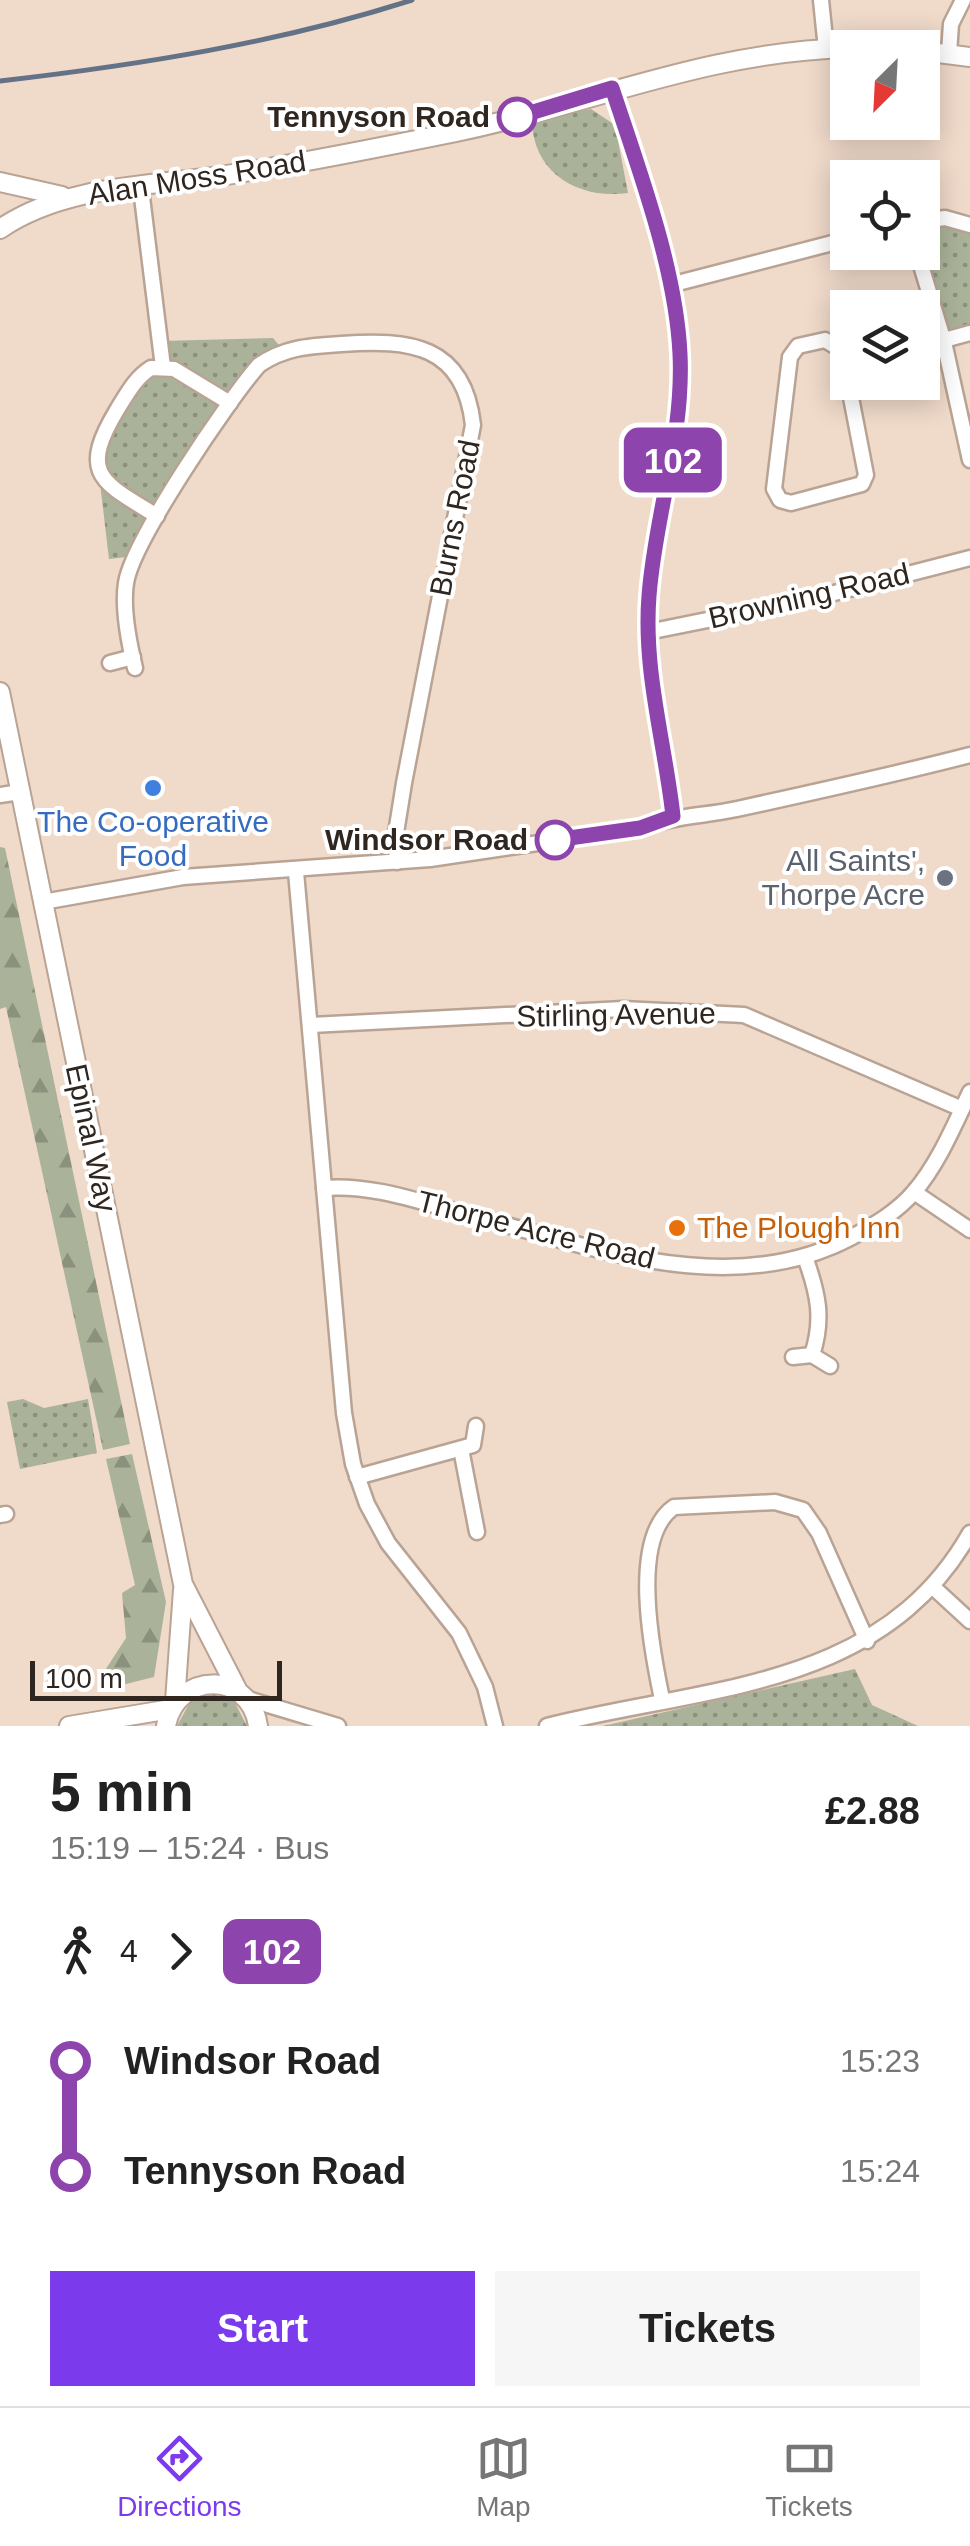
<!DOCTYPE html>
<meta charset="utf-8">
<style>
:root{--surface:#fff;--page:#f6f6f6;--text:#222;--muted:#767676;--line:#e0e0e0;--accent:#7c3aed}
body{margin:0;font-family:Helvetica,sans-serif;background:var(--page);color:var(--text);height:100vh;display:flex;flex-direction:column;font-size:38px;white-space:nowrap}
*{box-sizing:border-box;margin:0}
p{font-size:32px;color:var(--muted)}
.icon{flex:none;width:55px;height:55px;fill:none;stroke:currentColor;stroke-width:2;stroke-linecap:round;stroke-linejoin:round}
.map{position:relative;height:1726px;overflow:hidden}
.details{display:flex;flex-direction:column;background:var(--surface);flex:1}
.details>*{flex:none}
.badge{padding:0 20px;border-radius:15px;font-size:35px;line-height:65px}
.needle{width:65px;rotate:204deg}
.tools{position:absolute;left:830px;top:30px;display:grid;gap:20px}
.tools a{display:grid;place-items:center;width:110px;height:110px;border-radius:0px;background:var(--surface);box-shadow:0 5px 25px #0003;font-size:50px}
.scale{position:absolute;left:30px;bottom:25px;width:252px;box-sizing:border-box;padding-left:10px;border:5px solid #2f2620;border-top:0;font-size:28px;line-height:35px;white-space:nowrap;color:#2f2620;-webkit-text-stroke:8px #fff;paint-order:stroke}
.map>.badge{position:absolute;translate:-50% -50%;box-shadow:0 0 0 5px #fff}
.legs{display:flex;align-items:center;gap:15px;height:110px;padding:0 50px;font-size:32px}
.legs p{margin-inline-start:auto}
.overview{display:flex;align-items:center;justify-content:space-between;height:170px;padding:0 50px}
h1{font-size:55px;font-weight:600;line-height:75px}
.button{display:flex;gap:20px;margin-top:auto;padding:20px 50px}
.button a{flex:1;height:115px;border-radius:0px;background:var(--accent);color:#fff;font-size:40px;font-weight:600;line-height:115px;text-align:center}
.button a+a{background:var(--page);color:var(--text)}
ul{padding:0 50px;list-style:none}
li{display:flex;align-items:center;gap:35px;height:110px;font-size:38px}
li i{display:grid;place-items:center;width:15px;height:100%;margin:0 12px;background:currentColor}
li i::after{content:'';width:25px;height:25px;margin:-12px;border:8px solid;border-radius:50%;background:var(--surface)}
li p{margin-inline-start:auto}
li:first-child i{background:linear-gradient(#0000 50%,currentColor 0)}
li:last-child i{background:linear-gradient(currentColor 50%,#0000 0)}
.tab-bar{display:flex;justify-content:space-around;align-items:center;height:140px;border-top:2px solid var(--line);background:var(--surface);font-size:28px;color:var(--muted)}
.tab-bar a{display:grid;justify-items:center;gap:5px}
.tab-bar .selected{color:var(--accent)}
.map>svg:first-child{display:block}
</style>
<div class="map">
<svg width="970" height="1726" viewBox="0 0 970 1726">
<defs>
<pattern id="grass-dots" width="8" height="8" patternUnits="userSpaceOnUse" patternTransform="scale(2.5)"><rect width="8" height="8" fill="#aab399"/><path d="M2 2h.1M6 6h.1" fill="none" stroke="#8b917c" stroke-width="1.8" stroke-linecap="round"/></pattern>
<pattern id="forest-firs" width="22" height="20" patternUnits="userSpaceOnUse" patternTransform="scale(2.5)"><rect width="22" height="20" fill="#aab399"/><path d="M5 1l3.5 6h-7zM16 11l3.5 6h-7z" fill="#8b917c"/></pattern>
</defs>
<rect width="100%" height="100%" fill="#f0daca"/>
<g fill="url(#grass-dots)">
<path d="M591,109l24,16 13,68c-48,7 -95,-19 -96,-72z"/>
<path d="M923,221l47,4v108l-26,9 -22,-90z"/>
<path d="M273,338l10,12 -24,15 -124,191 -26,3 -11,-93 34,-81 31,-18 -3,-26z"/>
<path d="M23,1399l21,9 44,-9 9,54 -77,16 -13,-67z"/>
<path d="M855,1669l17,36 46,21h-315z"/>
<path d="M212,1694l22,7 13,25h-70l13,-24z"/>
</g>
<g fill="url(#forest-firs)">
<path d="M0,847l5,1 125,596 -27,6 -97,-443 -6,2z"/>
<path d="M132,1454l34,148 -12,75 -40,10 -14,-9 26,-40 -4,-45 13,-8 -29,-126z"/>
</g>
<g fill="none" stroke-linecap="round" stroke-linejoin="round">
<path stroke="#637286" stroke-width="5" d="M0,81c139,-16 278,-38 412,-81"/>
<defs>
<g id="minor">
<path d="M821,0l5,49"/>
<path d="M949,53l2,-29 12,-24"/>
<path d="M611,88c28,82 65,180 69,266 4,84 -25,160 -31,242 -6,74 16,147 24,220"/>
<path d="M141,189l22,178"/>
<path d="M922,221l23,-3 25,7"/>
<path d="M917,252l27,90 26,118"/>
<path d="M670,285l178,-46"/>
<path d="M922,346l48,-13"/>
<path d="M848,380l-10,-32 -13,-8 -27,6 -8,11 -16,132 6,11 11,3 71,-19 4,-9 -18,-93"/>
<path d="M157,516c-55,-34 -79,-41 -40,-106 10,-16 18,-32 34,-42l23,1 56,34"/>
<path d="M648,632l163,-33 159,-41"/>
<path d="M110,663l23,-6"/>
<path d="M135,668c-6,-25 -13,-60 -9,-85 6,-41 103,-184 133,-218 26,-18 51,-19 82,-21 68,-5 123,0 132,81l-69,358 -8,50 1,29"/>
<path d="M0,795l20,-3"/>
<path d="M296,872l48,541 9,51 14,40 21,39 71,90 26,54 10,39"/>
<path d="M43,902l140,-25 247,-18 210,-31c33,-12 64,-12 97,-19 78,-17 156,-34 233,-54"/>
<path d="M311,1025l312,-16 121,6 218,94"/>
<path d="M324,1188c48,-4 96,14 142,26 124,32 264,88 386,23 22,-12 45,-25 62,-45 24,-28 40,-66 56,-100"/>
<path d="M914,1192l56,38"/>
<path d="M805,1257c13,36 19,62 7,98"/>
<path d="M793,1357l19,-2 18,11"/>
<path d="M461,1449l16,83"/>
<path d="M357,1477l116,-32 3,-19"/>
<path d="M0,1515l6,-1"/>
<path d="M933,1587l37,34"/>
<path d="M248,1699l90,27"/>
<path d="M662,1699c-10,-47 -33,-161 12,-192l101,-5 28,8 16,23 48,108"/>
<path d="M547,1726c158,-40 334,-36 423,-193"/>
</g>
<g id="tertiary">
<path d="M922,51l48,6"/>
<path d="M0,182l62,14"/>
<path d="M0,229c65,-45 157,-43 233,-55 75,-12 149,-27 223,-42 136,-28 249,-80 392,-84"/>
<path d="M0,692l183,892 55,107"/>
<path d="M175,1701l8,-111"/>
<path d="M69,1726l102,-17"/>
<path d="M166,1726c10,-55 84,-56 92,0"/>
</g>
</defs>
<use href="#minor" stroke="#b9a394" stroke-width="19"/>
<use href="#tertiary" stroke="#b9a394" stroke-width="22"/>
<use href="#minor" stroke="#fff" stroke-width="14"/>
<use href="#tertiary" stroke="#fff" stroke-width="18"/>
</g>
<g fill="none" stroke-linecap="round" stroke-linejoin="round">
<defs>
<path id="line-1" d="M517,117l95,-29c27,82 64,180 68,266 4,84 -25,160 -31,242 -6,75 16,147 24,220l-33,12 -85,12"/>
</defs>
<use href="#line-1" stroke="#fff" stroke-width="22"/>
<use href="#line-1" stroke="#8e44ad" stroke-width="15"/>
</g>
<g fill="#fff" stroke="#8e44ad" stroke-width="5">
<circle cx="517" cy="117" r="18"/>
<circle cx="555" cy="840" r="18"/>
</g>
<circle fill="#3f7fe0" stroke="#fff" stroke-width="4" cx="153" cy="788" r="10"/>
<circle fill="#6b7280" stroke="#fff" stroke-width="4" cx="945" cy="878" r="10"/>
<circle fill="#e8710a" stroke="#fff" stroke-width="4" cx="677" cy="1228" r="10"/>
<g text-anchor="middle" stroke-width="8" stroke-linejoin="round" paint-order="stroke">
<g font-size="30" font-weight="bold" fill="#2f2620" stroke="#fff" text-anchor="end">
<text x="490" y="127">Tennyson Road</text>
<text x="528" y="850">Windsor Road</text>
</g>
<g font-size="30" fill="#2f2620" stroke="#fff">
<text transform="translate(197 178) rotate(-9)" y="10">Alan Moss Road</text>
<text transform="translate(455 518) rotate(-79)" y="10">Burns Road</text>
<text transform="translate(809 596) rotate(-13)" y="10">Browning Road</text>
<text transform="translate(616 1015) rotate(-1)" y="10">Stirling Avenue</text>
<text transform="translate(91 1138) rotate(78)" y="10">Epinal Way</text>
<text transform="translate(536 1230) rotate(14)" y="10">Thorpe Acre Road</text>
</g>
<g font-size="30" fill="#366cbe" stroke="#fff">
<text x="153" y="832">The Co-operative<tspan x="153" dy="34">Food</tspan></text>
</g>
<g font-size="30" fill="#5b616d" stroke="#fff" text-anchor="end">
<text x="925" y="871">All Saints',<tspan x="925" dy="34">Thorpe Acre</tspan></text>
</g>
<g font-size="30" fill="#c56008" stroke="#fff" text-anchor="start">
<text x="697" y="1238">The Plough Inn</text>
</g>
</g>
</svg>
<div class="tools">
<a><svg class="needle" viewBox="-14 -14 28 28"><path d="M0-13l5 13h-10z" fill="#e53935"/><path d="M0 13l5-13h-10z" fill="#767676"/></svg></a>
<a><svg class="icon" aria-label="locate" viewBox="0 0 24 24"><circle cx="12" cy="12" r="6"/><path d="M12 2v4M12 18v4M2 12h4M18 12h4"/></svg></a>
<a><svg class="icon" aria-label="layers" viewBox="0 0 24 24"><path d="M12 4l9 5-9 5-9-5zM3 14l9 5 9-5"/></svg></a>
</div>
<div class="scale">100 m</div>
<b class="badge" style="left:673px;top:460px;background:#8e44ad;color:#fff">102</b>
</div>
<section class="details">
<div class="overview"><div><h1>5 min</h1><p>15:19 – 15:24 · Bus</p></div><b>£2.88</b></div>
<div class="legs"><svg class="icon" aria-label="walk" viewBox="0 0 24 24"><circle cx="13" cy="4" r="2"/><path d="M13 8l-2 6 4 7M11 14l-3 7M7 12l3-4h3l4 4"/></svg>4<svg class="icon" aria-label="forward" viewBox="0 0 24 24"><path d="M9 5l7 7-7 7"/></svg><b class="badge" style="background:#8e44ad;color:#fff">102</b></div>
<ul>
<li><i style="color:#8e44ad"></i><b>Windsor Road</b><p>15:23</p></li>
<li><i style="color:#8e44ad"></i><b>Tennyson Road</b><p>15:24</p></li>
</ul>
<div class="button"><a>Start</a><a>Tickets</a></div>
</section>
<nav class="tab-bar">
<a class="selected"><svg class="icon" aria-label="directions" viewBox="0 0 24 24"><path d="M12 3l9 9-9 9-9-9zM9 14v-3h6M13 9l2 2-2 2"/></svg>Directions</a>
<a><svg class="icon" aria-label="map" viewBox="0 0 24 24"><path d="M3 6l6-2 6 2 6-2v14l-6 2-6-2-6 2zM9 4v14M15 6v14"/></svg>Map</a>
<a><svg class="icon" aria-label="tickets" viewBox="0 0 24 24"><path d="M3 7h18v10H3zM15 7v10"/></svg>Tickets</a>
</nav>
